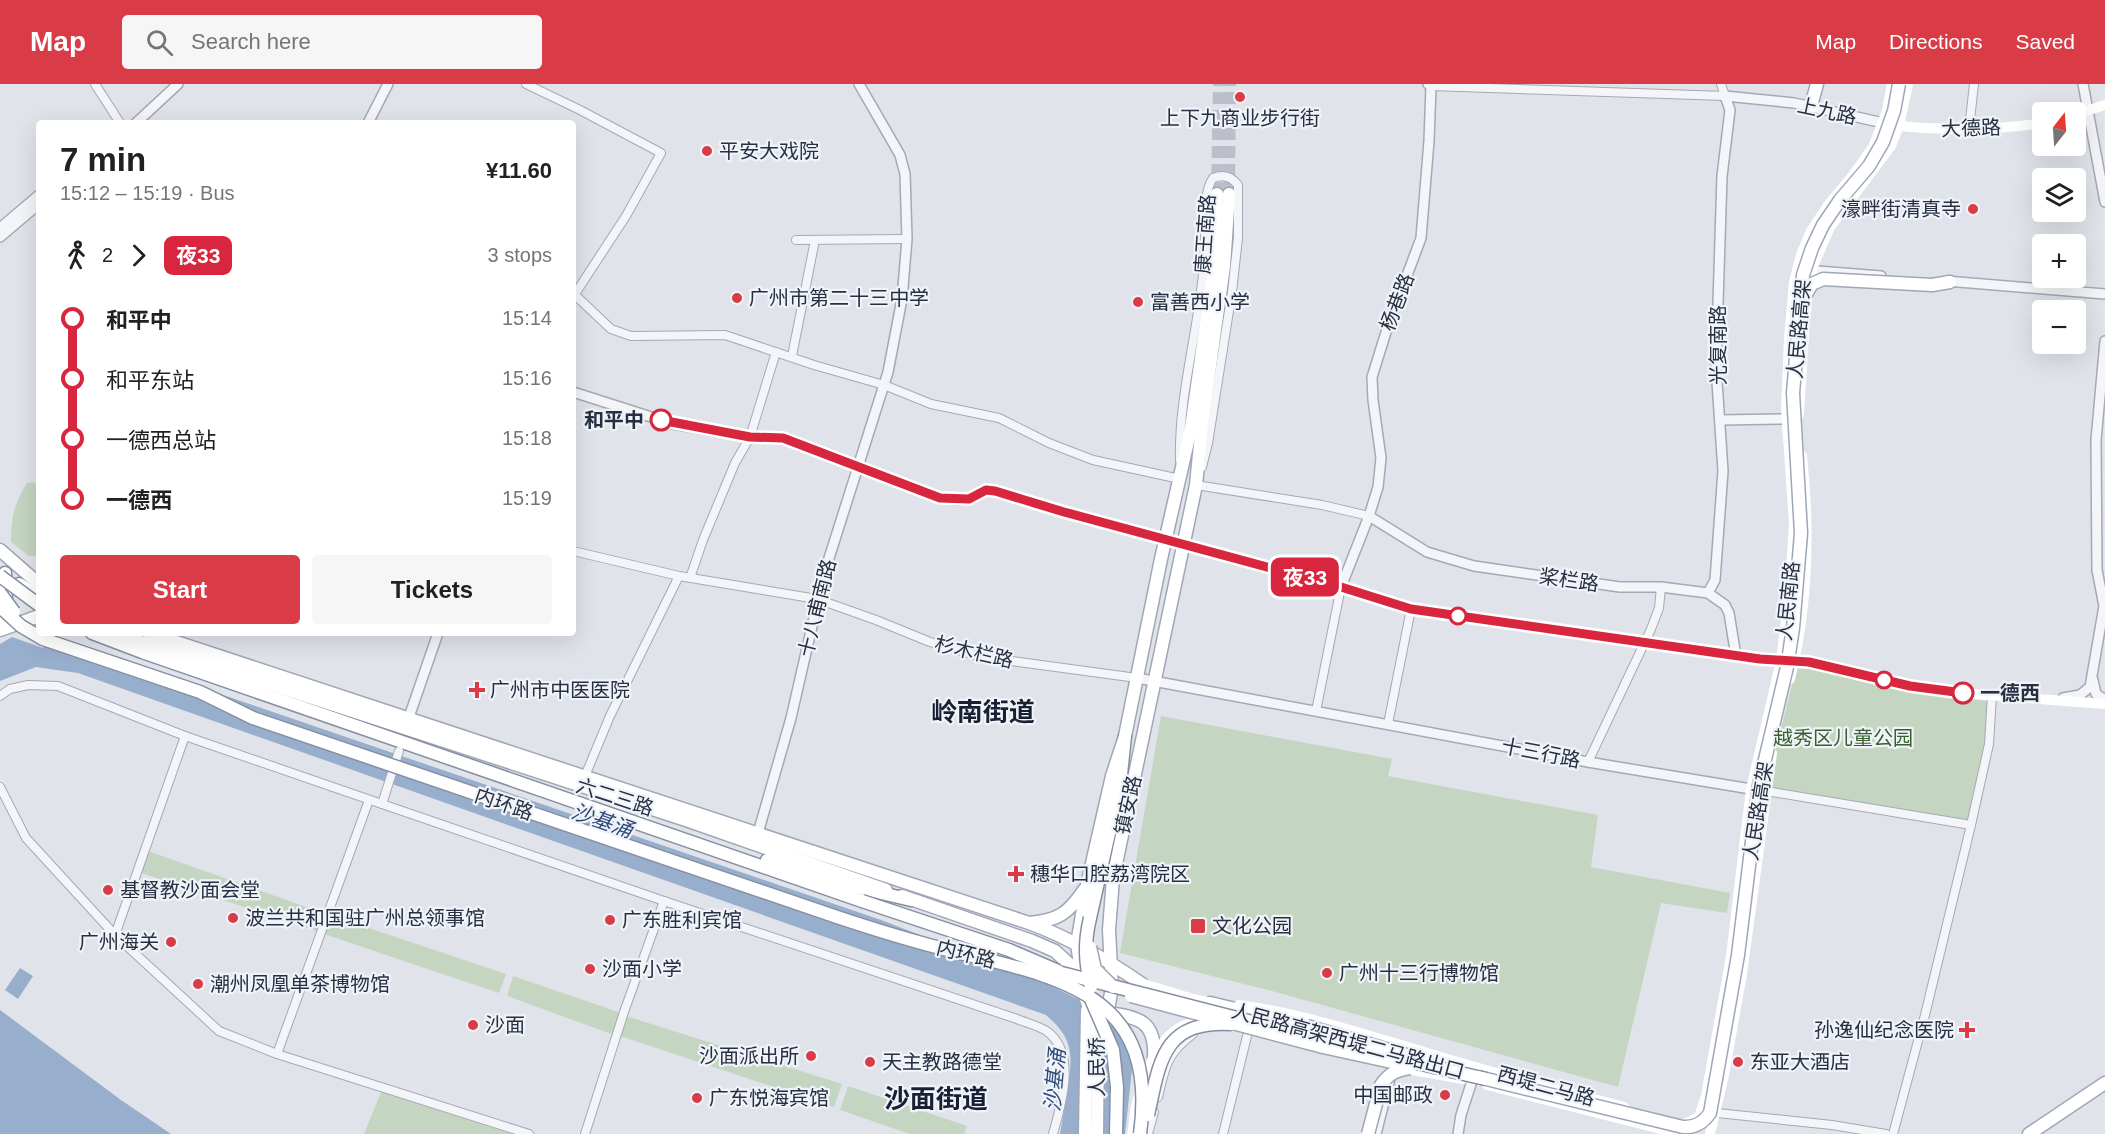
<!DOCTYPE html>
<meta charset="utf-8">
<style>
:root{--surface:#fff;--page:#f6f6f6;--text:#202124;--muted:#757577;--accent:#d93c47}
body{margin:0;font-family:Arial,"Noto Sans SC",sans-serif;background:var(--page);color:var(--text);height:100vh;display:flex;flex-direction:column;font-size:22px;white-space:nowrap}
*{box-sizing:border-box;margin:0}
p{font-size:20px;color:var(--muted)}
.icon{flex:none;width:33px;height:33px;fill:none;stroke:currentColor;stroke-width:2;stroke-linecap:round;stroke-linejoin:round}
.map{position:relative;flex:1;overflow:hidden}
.drawer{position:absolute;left:36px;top:36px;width:540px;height:516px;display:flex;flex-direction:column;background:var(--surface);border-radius:6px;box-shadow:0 6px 24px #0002}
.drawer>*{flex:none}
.badge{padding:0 12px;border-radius:9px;font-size:21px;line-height:39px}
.needle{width:39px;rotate:17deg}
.buttons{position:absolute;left:2032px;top:18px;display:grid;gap:12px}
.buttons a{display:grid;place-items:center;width:54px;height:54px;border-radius:6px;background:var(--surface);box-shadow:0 6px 24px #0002;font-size:30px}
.map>.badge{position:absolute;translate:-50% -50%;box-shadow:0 0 0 3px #fff}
.legs{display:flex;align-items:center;gap:9px;height:66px;padding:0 24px;font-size:20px}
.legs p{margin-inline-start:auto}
.overview{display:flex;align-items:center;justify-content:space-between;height:102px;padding:0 24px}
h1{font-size:33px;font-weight:600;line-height:45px}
.primary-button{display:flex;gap:12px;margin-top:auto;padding:12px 24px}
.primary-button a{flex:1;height:69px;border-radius:6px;background:var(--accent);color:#fff;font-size:24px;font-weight:600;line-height:69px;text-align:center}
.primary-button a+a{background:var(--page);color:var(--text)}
ul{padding:0 24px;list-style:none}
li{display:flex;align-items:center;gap:21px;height:60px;font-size:22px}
li i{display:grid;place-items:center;width:9px;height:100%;margin:0 8px;background:currentColor}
li i::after{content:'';width:15px;height:15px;margin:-8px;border:4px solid;border-radius:50%;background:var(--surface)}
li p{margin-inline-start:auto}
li:first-child i{background:linear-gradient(#0000 50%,currentColor 0)}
li:last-child i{background:linear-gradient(currentColor 50%,#0000 0)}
header{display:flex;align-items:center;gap:36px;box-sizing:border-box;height:84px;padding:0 30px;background:var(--accent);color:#fff}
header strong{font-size:28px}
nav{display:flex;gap:33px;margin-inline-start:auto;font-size:21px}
.search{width:420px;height:54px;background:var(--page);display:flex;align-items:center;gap:15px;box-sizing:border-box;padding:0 21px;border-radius:6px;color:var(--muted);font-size:22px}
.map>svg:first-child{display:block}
</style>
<header>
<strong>Map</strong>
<div class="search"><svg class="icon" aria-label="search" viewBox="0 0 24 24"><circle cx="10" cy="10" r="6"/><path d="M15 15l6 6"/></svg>Search here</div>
<nav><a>Map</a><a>Directions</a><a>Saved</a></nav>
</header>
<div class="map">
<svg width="2105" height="1050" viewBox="0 0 2105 1050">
<rect width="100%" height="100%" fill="#e0e3ea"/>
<g fill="#c4d5c1">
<path d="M33,398l6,3v71h-10l-18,-14c0,-26 3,-37 16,-59z"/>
<path d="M1797,581l139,31 51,5 -2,42 -17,78 -198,-33 4,-30z"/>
<path d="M1161,632l231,43 -4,17 210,39 -7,52 139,26 -3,20 -66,-10 -43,184 -346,-96 -152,-38z"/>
<path d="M148,767l178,63 -6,18 -179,-59z"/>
<path d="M330,831l176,59 -7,19 -175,-59z"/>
<path d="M513,892l108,37 -7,22 -107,-39z"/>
<path d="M626,932l216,68 -8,23 -214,-71z"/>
<path d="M848,1002l119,40 -3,8h-54l-70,-24z"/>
<path d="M381,1008l131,42h-148z"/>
</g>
<g fill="#98aecd">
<path d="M48,551l833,285 169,65 75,38 7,7 3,12 -10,92h-65c3,-16 5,-31 8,-47 5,-33 5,-49 -22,-72l-968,-342 -42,-6 -36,14v-37l12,-7 31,11z"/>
<path d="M20,884l13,8 -15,23 -13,-9z"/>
<path d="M0,926l121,90 50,34h-171z"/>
</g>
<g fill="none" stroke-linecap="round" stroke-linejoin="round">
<g stroke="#bbbfc9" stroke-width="12" stroke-dasharray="12 6" stroke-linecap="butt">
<path d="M1217,110l2,-110"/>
<path d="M1229,110l1,-110"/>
</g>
<defs>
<g id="minor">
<path d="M95,0l25,39"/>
<path d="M526,0l54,26 81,43 -35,63 -53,81"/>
<path d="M1431,2l294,10 -4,-12"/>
<path d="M1969,45l5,-45"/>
<path d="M796,156l111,-1"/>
<path d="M574,210l37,35 20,7 94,-1 89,30 70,20 47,19 68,14 50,25 44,17 87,19"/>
<path d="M792,272l23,-116"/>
<path d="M1180,377c-2,-70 22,-141 25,-211 1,-19 -3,-57 8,-72 10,-4 18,-2 25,7v53l-6,54 -24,151 -6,24"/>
<path d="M1197,398l-1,3 126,20 47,11"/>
<path d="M573,467l106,25 138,23 59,21 54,22 52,15 155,21"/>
<path d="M690,494l13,-38 32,-77 15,-26 26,-85"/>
<path d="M0,612l10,-7 18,-4 30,1 127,50 197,68 282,97 353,118c10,4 23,7 31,13 29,23 13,73 5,102"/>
<path d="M1316,627l25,-124"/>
<path d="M1388,640l23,-115"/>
<path d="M1588,678l63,-133 8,-21 2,-21"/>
<path d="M585,692l25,-60 69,-140"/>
<path d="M0,703l26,51 89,97 104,96 58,23 252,80"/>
<path d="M1766,707l205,34"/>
<path d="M382,720l17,-53"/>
<path d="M115,851l70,-199"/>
<path d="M277,970l92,-254"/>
<path d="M1158,1013c7,-30 9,-44 35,-63"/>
<path d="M1717,1029l115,12 54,9"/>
<path d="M585,1050l39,-122 40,-111"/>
<path d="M1148,1050l6,-22"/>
<path d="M1223,1050l25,-102"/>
<path d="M1893,1050l32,-119 46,-190 18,-81 3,-49"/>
</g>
<g id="tertiary">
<path d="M2083,0l22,118"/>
<path d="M136,39l42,-39"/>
<path d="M368,39l20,-39"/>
<path d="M0,144l39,-33"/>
<path d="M0,153l39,-33"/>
<path d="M1805,186l76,6"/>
<path d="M1946,197l159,13"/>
<path d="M573,308l100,32 77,13 33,1 157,60c10,1 21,4 31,0 9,-4 14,-8 24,-7l68,21 278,75 70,22 349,50 28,2"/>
<path d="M1720,336l66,-1"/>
<path d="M1369,432l58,36 47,14 146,21h41l47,6 17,12 4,8 7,43"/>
<path d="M1341,503l28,-71 9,-29 3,-29 -8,-58 -1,-23 15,-48 34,-91 8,-97 2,-55 -3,-2"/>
<path d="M1708,509l7,-13 8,-109 -7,-104 6,-191 8,-66 -5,-14 69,7 94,21"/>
<path d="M1137,594l451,84 169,28"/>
<path d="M2093,596l3,14 9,6"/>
<path d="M2063,614l17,-3 10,-8 14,-81 -7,-36 -1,-130 9,-99"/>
<path d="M408,636l30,-87"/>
<path d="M758,749l33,-115 33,-144 64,-202 14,-73 5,-60 -2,-65 -5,-19 -41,-71"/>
<path d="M1376,1050l15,-59"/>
<path d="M1458,1050l3,-19 11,-34"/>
</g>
<g id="primary">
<path d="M1811,22l6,-22"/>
<path d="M1932,201l18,-3"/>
<path d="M0,466l39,34"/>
<path d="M0,546l39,-14"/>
<path d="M113,549l573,187 200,70"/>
<path d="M149,549l880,290c41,15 77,36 113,61"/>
<path d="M902,812l130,45 23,10 14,13 11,19 18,49 -1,102"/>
<path d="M1030,839c28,-3 38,-9 54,-33"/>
<path d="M1082,894l-5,-34 10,-59 25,-109 13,-40 36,-177 30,-131 23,-161 3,-73"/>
<path d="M1210,919l97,23"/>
<path d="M1107,929c32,4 49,8 47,45"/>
<path d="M1106,938l6,-35 -3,-57 4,-52 83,-393 6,-62 22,-157 5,-72"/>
<path d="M1085,1050l2,-124"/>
<path d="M2029,1050l76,-51"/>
</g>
<g id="trunk">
<path d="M19,500l20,12"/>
<path d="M0,537l6,-17 -1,-31"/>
<path d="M92,549l50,19 720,249"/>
<path d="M767,776l89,27 55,13"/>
<path d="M1090,834l30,-134 5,-48"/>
<path d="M1113,966l4,37 -1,47"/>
</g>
</defs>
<use href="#minor" stroke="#a5a9b5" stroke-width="10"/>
<use href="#tertiary" stroke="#a5a9b5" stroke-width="12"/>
<use href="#primary" stroke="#9fa6b7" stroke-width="15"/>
<use href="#trunk" stroke="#868fa2" stroke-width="15"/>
<use href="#minor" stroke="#f3f5f8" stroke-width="8"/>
<use href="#tertiary" stroke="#f3f5f8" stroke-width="9"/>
<g stroke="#fff" stroke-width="10">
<path d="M2076,30l29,-9"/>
<path d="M1899,42c48,5 96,4 144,-3"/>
<path d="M1799,330l6,-96 6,-47 19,-44 61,-81 8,-20 9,-42"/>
<path d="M1795,576l14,2 76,18 62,12 158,12"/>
<path d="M1790,595c18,-72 20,-149 12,-223"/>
<path d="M1134,897l59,18 24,5"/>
<path d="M1239,921c65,9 131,31 195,50 62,19 126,35 190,52"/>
<path d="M1401,984l62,11"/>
<path d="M1487,1001l194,49"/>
<path d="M1669,1047l30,-14 7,-21 25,-140 20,-167 30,-128 9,-74 4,-64 -8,-114 3,-70 5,-57 7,-27 10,-24 18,-27 25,-30 19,-27 14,-36 5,-27"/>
<path d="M1132,1050c2,-9 2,-18 4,-28 7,-32 26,-85 66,-84"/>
<path d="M1710,1050l14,-59 18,-101 30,-221"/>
</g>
<use href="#primary" stroke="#fff" stroke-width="12"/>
<use href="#trunk" stroke="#fff" stroke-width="12"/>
<defs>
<g id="primary-bridge">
<path d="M1803,215l9,-15 11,-5 109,6"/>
<path d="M1090,863l5,22 18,18"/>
<path d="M1131,912l192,51 82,18"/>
<path d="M1307,942l117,34"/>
<path d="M1478,993l205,50c12,1 20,-4 27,-14l28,-158 21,-170 28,-118 6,-39 8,-95 -8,-140 10,-118 9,-27 11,-23 17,-25 29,-34 14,-24 11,-31 5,-27"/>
<path d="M1368,1050l13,-49c8,-12 16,-15 29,-17"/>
</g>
<g id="trunk-bridge">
<path d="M0,492l39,29"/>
<path d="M0,509l14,19"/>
<path d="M0,523l21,19 22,13 157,53 53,26 584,199c39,13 78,25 119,35 108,26 203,44 184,182"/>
<path d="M862,817l147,49 49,21"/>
<path d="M1090,834c-6,25 -5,44 1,69"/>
<path d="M1050,886c145,37 290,76 436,109"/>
<path d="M1090,913l23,53"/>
<path d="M1148,1031c12,-55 15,-95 84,-91"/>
</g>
</defs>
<use href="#primary-bridge" stroke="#9fa6b7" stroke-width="15" stroke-linecap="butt"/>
<use href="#trunk-bridge" stroke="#868fa2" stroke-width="15" stroke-linecap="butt"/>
<use href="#primary-bridge" stroke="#fff" stroke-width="12"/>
<use href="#trunk-bridge" stroke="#fff" stroke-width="12"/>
</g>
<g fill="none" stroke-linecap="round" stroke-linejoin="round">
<defs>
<path id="line-1" d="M661,336l89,17 33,1 157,60 29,1 17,-9 9,1 69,21 277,75 70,22 349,50 49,3 101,24 53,7"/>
</defs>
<use href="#line-1" stroke="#fff" stroke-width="14"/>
<use href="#line-1" stroke="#d7263d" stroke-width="9"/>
</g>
<g fill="#d93c47" stroke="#f0f3f7" stroke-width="2">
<circle cx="1240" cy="13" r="6"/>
<circle cx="707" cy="67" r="6"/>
<circle cx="1973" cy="125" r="6"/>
<circle cx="737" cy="214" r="6"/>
<circle cx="1138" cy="218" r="6"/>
<path d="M474 597h6v6h6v6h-6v6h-6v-6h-6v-6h6z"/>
<path d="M1013 781h6v6h6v6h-6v6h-6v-6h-6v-6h6z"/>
<circle cx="108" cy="806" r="6"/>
<circle cx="233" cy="834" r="6"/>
<circle cx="610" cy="836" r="6"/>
<rect x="1190" y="834" width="16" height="16" rx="3"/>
<circle cx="171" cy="858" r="6"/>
<circle cx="590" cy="885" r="6"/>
<circle cx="1327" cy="889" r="6"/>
<circle cx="198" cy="900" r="6"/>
<circle cx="473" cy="941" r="6"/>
<path d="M1964 937h6v6h6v6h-6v6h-6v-6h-6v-6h6z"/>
<circle cx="811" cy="972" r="6"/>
<circle cx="870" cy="978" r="6"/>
<circle cx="1738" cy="978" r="6"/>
<circle cx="1445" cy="1011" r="6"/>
<circle cx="697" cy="1014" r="6"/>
</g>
<g fill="#fff" stroke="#d7263d" stroke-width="3">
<circle cx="661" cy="336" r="10"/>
<circle cx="1458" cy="532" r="8"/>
<circle cx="1884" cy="596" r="8"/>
<circle cx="1963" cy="609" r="10"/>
</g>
<g text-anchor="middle" stroke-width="4.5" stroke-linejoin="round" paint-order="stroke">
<g font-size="20" fill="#272f43" stroke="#f0f3f7">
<text transform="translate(1827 27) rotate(12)" y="7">上九路</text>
<text transform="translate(1971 44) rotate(-2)" y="7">大德路</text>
<text transform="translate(1205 150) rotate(-86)" y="7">康王南路</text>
<text transform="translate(1397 218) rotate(-69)" y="7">杨巷路</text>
<text transform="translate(1799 245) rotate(-85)" y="7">人民路高架</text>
<text transform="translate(1718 261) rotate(-90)" y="7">光复南路</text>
<text transform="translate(1569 496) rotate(8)" y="7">桨栏路</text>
<text transform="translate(1788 517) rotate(-84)" y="7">人民南路</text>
<text transform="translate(817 524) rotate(-76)" y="7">十八甫南路</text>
<text transform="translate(974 568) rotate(13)" y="7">杉木栏路</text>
<text transform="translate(1541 669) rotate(11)" y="7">十三行路</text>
<text transform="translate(615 713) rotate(18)" y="7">六二三路</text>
<text transform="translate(504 720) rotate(19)" y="7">内环路</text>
<text transform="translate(1128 721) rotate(-78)" y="7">镇安路</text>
<text transform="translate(1758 727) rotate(-81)" y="7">人民路高架</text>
<text transform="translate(966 870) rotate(14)" y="7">内环路</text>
<text transform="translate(1348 957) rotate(15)" y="7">人民路高架西堤二马路出口</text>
<text transform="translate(1097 983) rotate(-90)" y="7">人民桥</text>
<text transform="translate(1546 1002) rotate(15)" y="7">西堤二马路</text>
</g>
<g font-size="20" fill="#272f43" stroke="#f0f3f7" text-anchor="start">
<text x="1240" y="41" text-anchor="middle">上下九商业步行街</text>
<text x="719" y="74">平安大戏院</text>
<text x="1961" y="132" text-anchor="end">濠畔街清真寺</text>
<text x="749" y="221">广州市第二十三中学</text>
<text x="1150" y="225">富善西小学</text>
<text x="490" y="613">广州市中医医院</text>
<text x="1030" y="797">穗华口腔荔湾院区</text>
<text x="120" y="813">基督教沙面会堂</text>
<text x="245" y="841">波兰共和国驻广州总领事馆</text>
<text x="622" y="843">广东胜利宾馆</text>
<text x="1212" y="849">文化公园</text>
<text x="159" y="865" text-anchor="end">广州海关</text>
<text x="602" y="892">沙面小学</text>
<text x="1339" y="896">广州十三行博物馆</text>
<text x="210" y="907">潮州凤凰单茶博物馆</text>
<text x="485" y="948">沙面</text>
<text x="1954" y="953" text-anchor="end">孙逸仙纪念医院</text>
<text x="799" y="979" text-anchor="end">沙面派出所</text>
<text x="882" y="985">天主教路德堂</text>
<text x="1750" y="985">东亚大酒店</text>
<text x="1433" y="1018" text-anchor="end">中国邮政</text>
<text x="709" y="1021">广东悦海宾馆</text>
</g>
<g font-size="20" font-weight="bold" fill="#272f43" stroke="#f0f3f7" text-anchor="end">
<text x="644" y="343">和平中</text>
<text x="1980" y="616" text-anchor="start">一德西</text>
</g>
<g font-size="20" fill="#386033" stroke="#f0f3f7">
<text x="1843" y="661">越秀区儿童公园</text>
</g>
<g font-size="21" font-style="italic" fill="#2e4a7a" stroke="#f0f3f7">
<text transform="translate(602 737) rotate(19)" y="7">沙基涌</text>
<text transform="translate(1055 996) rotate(-85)" y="7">沙基涌</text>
</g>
<g font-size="26" font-weight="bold" fill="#1a2034" stroke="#f0f3f7">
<text x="983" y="637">岭南街道</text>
<text x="936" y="1024">沙面街道</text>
</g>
</g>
</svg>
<div class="buttons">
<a><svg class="needle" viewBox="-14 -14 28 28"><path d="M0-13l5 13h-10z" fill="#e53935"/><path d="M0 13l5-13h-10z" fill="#757577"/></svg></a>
<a><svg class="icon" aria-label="layers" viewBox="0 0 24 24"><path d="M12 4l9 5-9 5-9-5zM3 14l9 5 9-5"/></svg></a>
<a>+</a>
<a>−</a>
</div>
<b class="badge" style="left:1305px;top:493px;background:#d7263d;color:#fff">夜33</b>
<section class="drawer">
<div class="overview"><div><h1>7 min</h1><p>15:12 – 15:19 · Bus</p></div><b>¥11.60</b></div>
<div class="legs"><svg class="icon" aria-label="walk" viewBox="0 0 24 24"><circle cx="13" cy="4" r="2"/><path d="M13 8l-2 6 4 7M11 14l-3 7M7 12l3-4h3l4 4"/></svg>2<svg class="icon" aria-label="forward" viewBox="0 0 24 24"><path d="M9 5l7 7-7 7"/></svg><b class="badge" style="background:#d7263d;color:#fff">夜33</b><p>3 stops</p></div>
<ul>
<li><i style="color:#d7263d"></i><b>和平中</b><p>15:14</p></li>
<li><i style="color:#d7263d"></i><span>和平东站</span><p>15:16</p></li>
<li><i style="color:#d7263d"></i><span>一德西总站</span><p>15:18</p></li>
<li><i style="color:#d7263d"></i><b>一德西</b><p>15:19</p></li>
</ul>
<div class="primary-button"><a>Start</a><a>Tickets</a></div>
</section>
</div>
